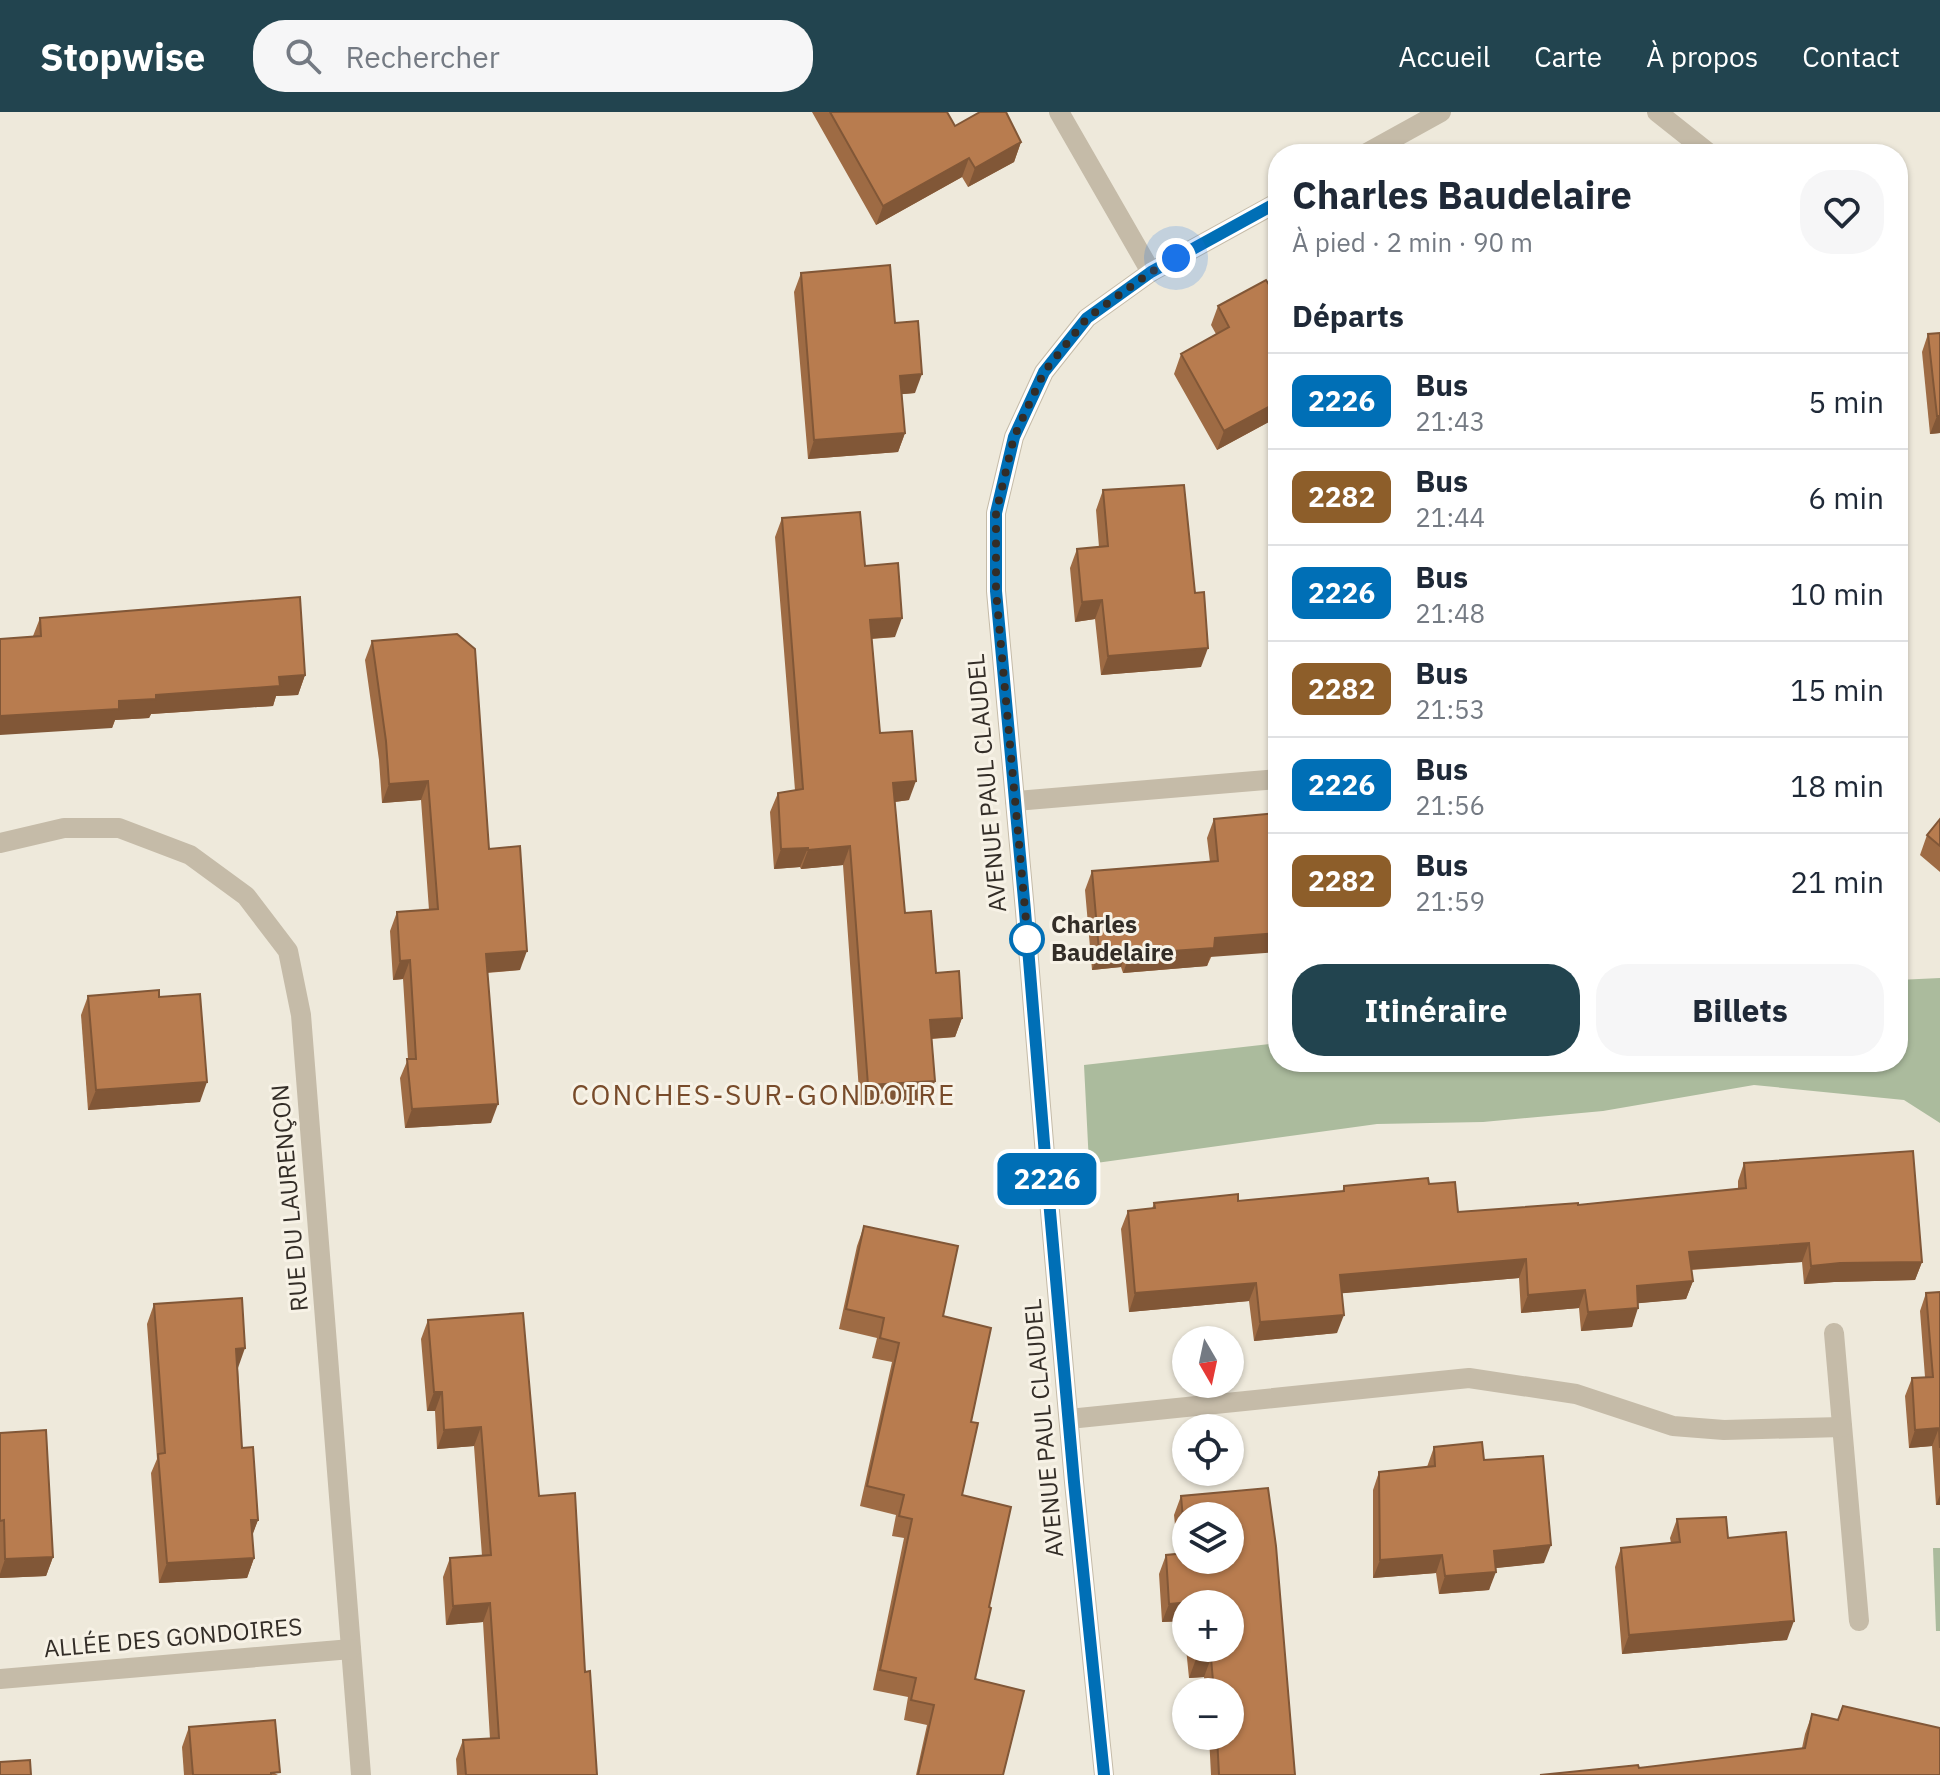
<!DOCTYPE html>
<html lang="fr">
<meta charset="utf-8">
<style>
:root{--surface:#fff;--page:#f6f6f7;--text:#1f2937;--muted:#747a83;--line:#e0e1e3;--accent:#22444f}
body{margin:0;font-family:"IBM Plex Sans",sans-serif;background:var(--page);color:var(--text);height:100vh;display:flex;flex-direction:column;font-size:30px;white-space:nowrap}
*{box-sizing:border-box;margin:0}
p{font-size:26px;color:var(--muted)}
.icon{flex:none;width:44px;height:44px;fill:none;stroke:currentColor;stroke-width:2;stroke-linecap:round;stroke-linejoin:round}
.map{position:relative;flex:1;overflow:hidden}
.sheet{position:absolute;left:1268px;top:32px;width:640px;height:928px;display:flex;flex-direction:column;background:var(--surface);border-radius:32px;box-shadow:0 2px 6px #0004}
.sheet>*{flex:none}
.badge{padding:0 16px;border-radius:12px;font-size:28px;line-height:52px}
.needle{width:52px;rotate:171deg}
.fabs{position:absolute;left:1172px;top:1214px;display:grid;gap:16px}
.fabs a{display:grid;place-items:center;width:72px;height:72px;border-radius:50%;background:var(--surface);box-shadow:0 2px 6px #0004;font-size:40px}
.you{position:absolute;width:40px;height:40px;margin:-20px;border:6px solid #fff;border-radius:50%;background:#1a73e8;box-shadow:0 0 0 12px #1a73e833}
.map>.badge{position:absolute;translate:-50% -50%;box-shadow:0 0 0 4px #fff}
h2{padding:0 24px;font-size:30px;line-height:72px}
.round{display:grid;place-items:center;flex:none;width:84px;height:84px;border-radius:32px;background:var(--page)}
.headline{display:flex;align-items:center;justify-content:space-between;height:136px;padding:0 24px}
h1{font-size:38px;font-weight:700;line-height:60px}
.primary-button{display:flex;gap:16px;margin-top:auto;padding:16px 24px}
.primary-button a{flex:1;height:92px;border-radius:32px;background:var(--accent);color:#fff;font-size:32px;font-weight:700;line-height:92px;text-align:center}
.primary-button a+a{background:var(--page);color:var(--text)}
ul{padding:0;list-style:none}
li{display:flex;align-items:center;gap:24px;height:96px;padding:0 24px;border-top:2px solid var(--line)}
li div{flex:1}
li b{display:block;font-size:30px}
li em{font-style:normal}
li .badge{min-width:88px;font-weight:700;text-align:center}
header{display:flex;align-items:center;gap:48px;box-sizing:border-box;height:112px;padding:0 40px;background:var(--accent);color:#fff}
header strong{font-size:38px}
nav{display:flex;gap:44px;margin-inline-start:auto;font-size:28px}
.search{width:560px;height:72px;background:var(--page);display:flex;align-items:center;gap:20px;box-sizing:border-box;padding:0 28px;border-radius:32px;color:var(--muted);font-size:30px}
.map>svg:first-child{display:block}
</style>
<header>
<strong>Stopwise</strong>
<div class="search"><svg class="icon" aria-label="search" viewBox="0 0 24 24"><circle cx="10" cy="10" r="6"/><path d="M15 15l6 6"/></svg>Rechercher</div>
<nav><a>Accueil</a><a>Carte</a><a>À propos</a><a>Contact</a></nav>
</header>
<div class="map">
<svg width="1940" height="1663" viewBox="0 0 1940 1663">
<rect width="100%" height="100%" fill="#eee9db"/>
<g fill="#abbb9d">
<path d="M1940,866v145l-36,-23 -150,-15 -151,26 -120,11 -106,2 -288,40 -5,-99 194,-22v19h620v-82z"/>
<path d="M1933,1436h7v83h-4z"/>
</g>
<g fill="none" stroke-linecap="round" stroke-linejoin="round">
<g stroke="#c5bba8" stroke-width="20">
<path d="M1059,0l92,160"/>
<path d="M1657,0l53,42"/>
<path d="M1365,42l76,-42"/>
<path d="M1015,689l263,-22"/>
<path d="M0,731l64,-15h55l71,27 56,41 42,55 13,64 60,760"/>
<path d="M1834,1221l25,288"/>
<path d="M1069,1307l400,-41 107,16 97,32 51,4 118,-3"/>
<path d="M0,1567l351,-30"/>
<path d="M1104,1663l-30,-293 -29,-327 -20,-244 -29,-320v-78l18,-76 30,-65 43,-54 64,-46 127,-70"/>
</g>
</g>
<g fill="#9e6b44" fill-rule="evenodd">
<path d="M812,0h135l8,14 66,16 -7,20 -46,25 -6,-10 -86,48z"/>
<path d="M801,161l94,50 20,70 -13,1 3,39 -7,19 -90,7 -14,-167z"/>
<path d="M1278,187v118l-61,33 -43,-76 7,-20 35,-20 -5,-9 7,-19z"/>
<path d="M1928,222l12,99 -10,1 -8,-82z"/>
<path d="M1103,378l98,177 -100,8 -6,-56 -20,3 -5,-54 7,-19 22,-2 -3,-37z"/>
<path d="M782,406l83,48 30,71 -23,2 8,94 29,67 -14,2 10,111 31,60 26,45 -7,19 -23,2 3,42 -7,19 -68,5 -17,-240 -42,4 -1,-2 -26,2 -4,-57 8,-19 17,-3 -20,-253z"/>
<path d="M40,506l265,57 -7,20 -22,1 -3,10 -122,8 -2,4 -34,2 -3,8 -79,-92z"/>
<path d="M372,529l117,208 31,121 -33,3 4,150 -86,5 -5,-50 8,-19 -5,-80 -10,1 -3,-49 7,-19 32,-2 -8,-110 -39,3 -3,-43 -14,-100z"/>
<path d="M1278,701l-71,153 -84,7 -2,-6 -29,3 -7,-80 7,-19 118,-9 -3,-24 7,-19z"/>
<path d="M1940,707v53l-20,-17 7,-20z"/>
<path d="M88,884l71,1 41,105 -112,8 -7,-95z"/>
<path d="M1744,1051l178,99 -7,18 -81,2 -30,2 -2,-22 -111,8 2,11 -7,18 -48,4 -6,24 -51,4 -2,-23 -58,5 -2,-35 -177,15 -5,40 -83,8 -5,-40 -120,11 -8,-83 7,-18 24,-2 2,-6 84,-2 104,-9 2,-6 85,-2 29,28 120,-7 160,-16v-8z"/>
<path d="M864,1114l79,90 28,106 -9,73 27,112 -14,72 28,96h-87l11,-50 -23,-5 4,-23 -35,-7 31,-152 -12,-2 4,-21 -36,-9 32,-144 -20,-4 5,-20 -38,-9 18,-83z"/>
<path d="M1940,1180v213h-4l-4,-59 -23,2 -4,-52 7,-18 13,-1 -5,-66 6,-18z"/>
<path d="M154,1192l84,64 4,80 16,72 -6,15 2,23 -7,20 -88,5 -8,-110 6,-14 -10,-135z"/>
<path d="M428,1208l111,176 46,176 12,103h-140l-1,-16 7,-19 27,-1 -7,-117 -37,3 -3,-48 7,-19 32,-2 -8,-110 -37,3 -2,-38h-8l-6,-72z"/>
<path d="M0,1321l53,124 -7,19 -46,2z"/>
<path d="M1434,1335l50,13 60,103 -49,5 -6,22 -50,4 -3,-21 -63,5v-88l6,-18 48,-5z"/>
<path d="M1268,1376l8,58 19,229h-84l-2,-39h21v-44h-25l-1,-15 -15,1 -3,-30h44v-44h-44v41l-2,-24 -22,1 -3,-48 7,-19 12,-1 -4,-39 7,-19zM1186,1404h44v44h-44z"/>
<path d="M1677,1407l51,19 59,102 -165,14 -7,-87 6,-19 50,-5 -1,-5z"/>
<path d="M1812,1602l26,6 102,55 -301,-7 163,-20 3,-14z"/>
<path d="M189,1615l89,48h-94l-2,-28z"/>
</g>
<g fill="#815737">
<path d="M1021,30l-7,20 -46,25 7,-19z"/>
<path d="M969,46l-7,19 -86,48 7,-19z"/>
<path d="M922,262l-7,19 -22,2 7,-19z"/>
<path d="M1278,290v15l-61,33 7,-19z"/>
<path d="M1937,304h3v17l-10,1z"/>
<path d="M905,321l-7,19 -90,7 6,-19z"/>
<path d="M1102,488l-7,19 -20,3 7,-20z"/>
<path d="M902,506l-7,19 -32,2 7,-19z"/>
<path d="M1208,536l-7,19 -100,8 7,-19z"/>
<path d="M305,563l-7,20 -22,1 -3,10 -122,8 -2,4 -34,2 -3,8 -112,7v-19l119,-15 160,-24z"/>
<path d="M428,669l-7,19 -39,3 7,-19z"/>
<path d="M916,669l-7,19 -23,3 7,-20z"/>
<path d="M850,734l-7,19 -42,4 7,-19z"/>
<path d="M808,736l-8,19 -26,2 7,-20z"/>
<path d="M1278,821v19l-68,5 -3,9 -84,7 7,-19 85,-16z"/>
<path d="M1128,836l-7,19 -29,3 7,-19z"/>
<path d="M527,839l-7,19 -41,3 7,-19z"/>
<path d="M410,848l-7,19 -10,1 7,-19z"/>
<path d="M962,906l-7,19 -32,2 7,-19z"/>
<path d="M935,969l-7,19 -68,5 8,-20z"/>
<path d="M207,970l-7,20 -112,8 8,-20z"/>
<path d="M498,992l-7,19 -86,5 7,-19z"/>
<path d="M1809,1131l-7,19 -120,8 7,-18z"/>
<path d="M1526,1147l-7,19 -185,16 6,-19z"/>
<path d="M1922,1150l-7,18 -81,2 -30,2 7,-18 29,-3z"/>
<path d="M1693,1169l-7,18 -56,5 7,-18z"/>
<path d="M1256,1171l-7,18 -120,11 6,-19z"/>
<path d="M1585,1178l-6,18 -58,5 7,-18z"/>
<path d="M1638,1196l-6,19 -51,4 7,-19z"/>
<path d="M1344,1203l-7,18 -83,8 6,-19z"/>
<path d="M245,1236l-7,20h-9l7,-19z"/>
<path d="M434,1280h8l-7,19h-8z"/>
<path d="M481,1315l-7,19 -37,3 7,-19z"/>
<path d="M1939,1316l-7,18 -23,2 6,-18z"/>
<path d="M1940,1383v10h-4z"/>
<path d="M251,1408h7l-7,19z"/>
<path d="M1551,1433l-7,18 -57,6 7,-18z"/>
<path d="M1442,1443l-6,18 -63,5 7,-18z"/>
<path d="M53,1445l-7,19 -46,2v-4l5,-15z"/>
<path d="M254,1446l-7,20 -88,5 8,-20z"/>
<path d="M1496,1460l-7,18 -50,4 6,-18z"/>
<path d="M1190,1490v2h-4v10l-2,7 -22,1 7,-18z"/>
<path d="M490,1491l-7,19 -37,3 7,-19z"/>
<path d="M1794,1509l-7,19 -165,14 7,-19z"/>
<path d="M1211,1546l-7,19 -15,1 7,-19z"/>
</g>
<g fill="#b87c4f" stroke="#815737" stroke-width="2" fill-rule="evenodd">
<path d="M830,0h117l8,14 25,-14h26l15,30 -46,26 -6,-10 -86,48z"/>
<path d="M890,153l5,58 23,-2 4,53 -22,2 5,57 -91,7 -13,-167z"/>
<path d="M1266,168l12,19v103l-54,29 -43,-77 48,-27 -11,-21z"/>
<path d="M1940,221v83h-3l-9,-82z"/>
<path d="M1184,373l11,108 9,-1 4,56 -100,8 -6,-56 -20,2 -5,-53 31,-3 -5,-56z"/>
<path d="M860,400l5,54 33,-3 4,55 -32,2 10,113 32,-2 4,50 -23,2 12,130 26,-2 5,62 23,-2 3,47 -32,2 5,61 -67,4 -18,-239 -42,4v-2l-27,1 -3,-56 25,-4 -21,-271z"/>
<path d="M300,485l5,78 -26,2 1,9 -124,9v4l-37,2v8l-119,7v-77l41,-3 -1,-18z"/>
<path d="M457,522l18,15 14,200 31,-3 7,105 -41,3 12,150 -86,5 -5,-50h9l-6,-99 -10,1 -3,-49 41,-3 -10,-128 -39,3 -3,-43 -14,-100z"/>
<path d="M1278,701v120l-63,5 -1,10 -84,6 -2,-6 -29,3 -7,-80 126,-10 -4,-42z"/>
<path d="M1940,707v27l-13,-11z"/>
<path d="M159,878v7l41,-3 7,88 -111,8 -8,-94z"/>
<path d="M1913,1039l9,111 -82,1 -29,3 -2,-23 -120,9 4,29 -56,5 1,22 -50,4 -3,-22 -57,5 -2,-36 -186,16 4,40 -84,7 -4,-39 -121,10 -7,-82 27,-3 -1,-5 84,-9v7l106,-10v-5l84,-8 1,6 26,-2 3,30 120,-9v2l168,-17 -2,-25z"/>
<path d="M864,1114l94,20 -15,70 48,12 -20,94 7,1 -16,72 49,12 -22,100 2,1 -16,71 49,12 -21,84h-85l16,-70 -23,-5 5,-22 -36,-8 32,-151 -13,-3 5,-21 -37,-9 32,-143 -19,-5 4,-20 -38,-9z"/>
<path d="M1940,1180v156l-1,-20 -24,2 -3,-52 21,-1 -7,-84z"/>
<path d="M242,1186l3,50 -9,1 6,99 11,-1 5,73h-7l3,38 -87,5 -9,-109 7,-1 -11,-149z"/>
<path d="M523,1201l16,183 36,-3 10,179 5,-1 7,104h-131l-3,-35 36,-2 -9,-135 -37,3 -3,-48 41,-3 -10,-128 -37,3 -2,-38h-8l-6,-72z"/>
<path d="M46,1318l7,127 -48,2 -1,-39 -4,1v-88z"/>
<path d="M1482,1330l2,18 59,-4 8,89 -57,6 2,21 -51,4 -3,-21 -62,5 -1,-88 56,-6 -1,-19z"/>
<path d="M1268,1376l8,58 19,229h-76l-2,-39h13v-44h-16l-3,-34 -15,1 -1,-11h35v-44h-39l-1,-2 -21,2 -3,-49 20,-2 -5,-57zM1186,1404h44v44h-44z"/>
<path d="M1726,1405l2,21 58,-6 8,89 -165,14 -8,-87 59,-6 -3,-23z"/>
<path d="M1843,1594l97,22v47h-400l98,-10 1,3 166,-20 7,-34 26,6z"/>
<path d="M275,1608l5,52 -9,1v2h-78l-4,-48z"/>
<path d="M30,1648l1,15h-31v-13z"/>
</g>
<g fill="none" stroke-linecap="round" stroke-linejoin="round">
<defs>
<path id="line" d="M1104,1663l-30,-293 -29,-327 -20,-244 -29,-320v-78l18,-76 30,-65 43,-54 64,-46 127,-70"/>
</defs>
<use href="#line" stroke="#fff" stroke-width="18"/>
<use href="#line" stroke="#006fb6" stroke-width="12"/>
<path stroke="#332d27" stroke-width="8" stroke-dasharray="0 14.4" d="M1027,827l1,3 -32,-351v-78l18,-76 30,-65 43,-54 64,-46 25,-14"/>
</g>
<circle fill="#fff" stroke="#006fb6" stroke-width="4" cx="1027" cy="827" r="16"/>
<g text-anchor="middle" stroke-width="6" stroke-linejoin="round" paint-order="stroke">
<g font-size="24" fill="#332d27" stroke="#f7f2e6">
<text transform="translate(987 671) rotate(-95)" y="8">AVENUE PAUL CLAUDEL</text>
<text transform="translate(290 1086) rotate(-95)" y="8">RUE DU LAURENÇON</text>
<text transform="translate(1044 1316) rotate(-95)" y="8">AVENUE PAUL CLAUDEL</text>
<text transform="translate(173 1526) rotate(-5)" y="8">ALLÉE DES GONDOIRES</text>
</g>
<g font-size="24" font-weight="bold" fill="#332d27" stroke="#f7f2e6" text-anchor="start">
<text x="1051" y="821">Charles<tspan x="1051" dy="28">Baudelaire</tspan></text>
</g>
<g font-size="28" letter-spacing="2" fill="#784b2a" stroke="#f7f2e6">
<text x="764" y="993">CONCHES-SUR-GONDOIRE</text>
</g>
</g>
</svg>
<div class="fabs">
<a><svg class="needle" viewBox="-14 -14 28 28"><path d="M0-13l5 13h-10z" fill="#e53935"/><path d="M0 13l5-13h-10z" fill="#747a83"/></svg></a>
<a><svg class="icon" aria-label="locate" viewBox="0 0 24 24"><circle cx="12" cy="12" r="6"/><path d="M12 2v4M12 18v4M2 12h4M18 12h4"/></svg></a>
<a><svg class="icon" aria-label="layers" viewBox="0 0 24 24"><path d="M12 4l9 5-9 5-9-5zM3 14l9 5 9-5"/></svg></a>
<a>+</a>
<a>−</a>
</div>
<div class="you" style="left:1176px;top:146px"></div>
<b class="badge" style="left:1047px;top:1067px;background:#006fb6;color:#fff">2226</b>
<section class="sheet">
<div class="headline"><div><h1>Charles Baudelaire</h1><p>À pied · 2 min · 90 m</p></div><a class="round"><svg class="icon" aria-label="heart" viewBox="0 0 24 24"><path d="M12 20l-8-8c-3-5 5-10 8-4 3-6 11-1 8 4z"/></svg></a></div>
<h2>Départs</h2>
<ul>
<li><span class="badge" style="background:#006fb6;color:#fff">2226</span><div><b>Bus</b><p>21:43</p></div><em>5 min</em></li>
<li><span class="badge" style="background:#8d5e2a;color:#fff">2282</span><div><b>Bus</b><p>21:44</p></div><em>6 min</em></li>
<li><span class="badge" style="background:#006fb6;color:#fff">2226</span><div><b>Bus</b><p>21:48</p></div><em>10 min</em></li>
<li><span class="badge" style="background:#8d5e2a;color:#fff">2282</span><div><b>Bus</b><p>21:53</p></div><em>15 min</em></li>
<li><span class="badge" style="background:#006fb6;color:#fff">2226</span><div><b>Bus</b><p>21:56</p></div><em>18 min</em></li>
<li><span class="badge" style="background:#8d5e2a;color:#fff">2282</span><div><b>Bus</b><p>21:59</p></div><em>21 min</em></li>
</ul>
<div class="primary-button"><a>Itinéraire</a><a>Billets</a></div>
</section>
</div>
